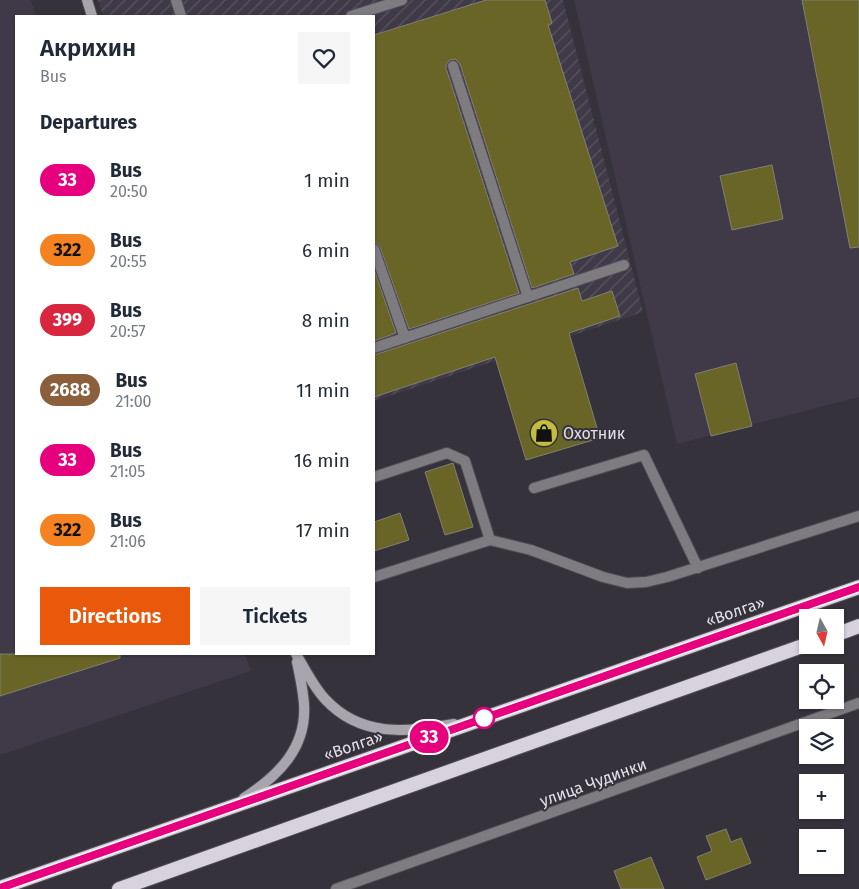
<!DOCTYPE html>
<meta charset="utf-8">
<style>
:root{--surface:#fff;--page:#f6f6f7;--text:#1f2937;--muted:#747a83;--accent:#ea580c}
body{margin:0;font-family:"Fira Sans",sans-serif;background:var(--page);color:var(--text);height:100vh;display:flex;flex-direction:column;font-size:19px;white-space:nowrap}
*{box-sizing:border-box;margin:0}
p{font-size:16px;color:var(--muted)}
.icon{flex:none;width:28px;height:28px;fill:none;stroke:currentColor;stroke-width:2;stroke-linecap:round;stroke-linejoin:round}
.map{position:relative;flex:1;overflow:hidden}
.drawer{position:absolute;left:15px;top:15px;width:360px;height:640px;display:flex;flex-direction:column;background:var(--surface);border-radius:0px;box-shadow:0 1px 4px #0004}
.drawer>*{flex:none}
.badge{padding:0 10px;border-radius:16px;font-size:18px;line-height:32px}
.needle{width:32px;rotate:172deg}
.tools{position:absolute;left:799px;top:609px;display:grid;gap:10px}
.tools a{display:grid;place-items:center;width:45px;height:45px;border-radius:0px;background:var(--surface);box-shadow:0 1px 4px #0004;font-size:25px}
.map>.badge{position:absolute;translate:-50% -50%;box-shadow:0 0 0 2px #fff}
h2{padding:0 25px;font-size:19px;line-height:45px}
.round{display:grid;place-items:center;flex:none;width:52px;height:52px;border-radius:0px;background:var(--page)}
.head{display:flex;align-items:center;justify-content:space-between;height:85px;padding:0 25px}
h1{font-size:24px;font-weight:600;line-height:38px}
.primary-button{display:flex;gap:10px;margin-top:auto;padding:10px 25px}
.primary-button a{flex:1;height:58px;border-radius:0px;background:var(--accent);color:#fff;font-size:20px;font-weight:600;line-height:58px;text-align:center}
.primary-button a+a{background:var(--page);color:var(--text)}
ul{padding:0;list-style:none}
li{display:flex;align-items:center;gap:15px;height:70px;padding:0 25px}
li div{flex:1}
li b{display:block;font-size:19px}
li em{font-style:normal}
li .badge{min-width:55px;font-weight:700;text-align:center}
.map>svg:first-child{display:block}
</style>
<div class="map">
<svg width="859" height="889" viewBox="0 0 859 889">
<defs>
<pattern id="industrial-furrows" width="10" height="10" patternUnits="userSpaceOnUse" patternTransform="scale(1.25)"><rect width="10" height="10" fill="#3f3948"/><path d="M-1 1l2-2M0 10L10 0M9 11l2-2" fill="none" stroke="#5a5562"/></pattern>
</defs>
<rect width="100%" height="100%" fill="#35323b"/>
<g fill="#3f3948">
<path d="M0,0h31l5,16h-20v638h229l6,17 -251,84z"/>
<path d="M574,0h285v397l-182,47z"/>
</g>
<path fill="url(#industrial-furrows)" d="M98,0h465l80,312 -269,89v-385h-271z"/>
<g fill="#696526" stroke="#808074">
<path d="M486,0h59l7,23 -4,2 70,221 -48,16 4,12 -42,14 -72,-224 -5,-5 -5,1 -4,4v4l73,225 -110,36 -29,-82 -2,-3 -4,-2v-207z"/>
<path d="M802,0h57v247l-9,1z"/>
<path d="M772,165l11,54 -51,11 -12,-54z"/>
<path d="M374,269l22,64 -22,8z"/>
<path d="M578,288l4,13 30,-10 8,25 -51,17 31,105 -74,22 -31,-103 -121,40v-42z"/>
<path d="M736,363l16,63 -41,10 -16,-62z"/>
<path d="M453,463l20,64 -28,8 -20,-63z"/>
<path d="M400,513l9,27 -35,11v-29z"/>
<path d="M0,654h120v4l-120,38z"/>
<path d="M726,829l5,13 10,-4 10,25 -45,17 -9,-23 15,-6 -6,-15z"/>
<path d="M651,857l13,32h-43l-7,-18z"/>
</g>
<g fill="none" stroke-linecap="round" stroke-linejoin="round">
<defs>
<g id="service">
<path d="M176,0l5,16"/>
<path d="M351,16l51,-16"/>
<path d="M453,66l75,231"/>
<path d="M374,249l31,89"/>
<path d="M374,348l250,-83"/>
<path d="M374,477l73,-24 18,8 25,79 41,10 72,27 24,6 19,-1 21,-5 192,-61"/>
<path d="M534,488l110,-33 54,113"/>
<path d="M374,577l116,-37"/>
</g>
<path id="minor" d="M336,889l523,-186"/>
<g id="secondary">
<path d="M87,0l5,16"/>
<path d="M296,654c9,15 17,32 29,45 36,39 81,33 129,25"/>
<path d="M244,798c34,-22 63,-50 60,-94 -1,-14 -4,-28 -7,-42"/>
</g>
<g id="trunk">
<path d="M835,635l24,-9"/>
<path d="M0,888l859,-301"/>
<path d="M119,889l689,-245"/>
</g>
</defs>
<use href="#service" stroke="#514e56" stroke-width="12"/>
<use href="#minor" stroke="#514e56" stroke-width="12"/>
<use href="#secondary" stroke="#514e56" stroke-width="12"/>
<use href="#trunk" stroke="#514e56" stroke-width="16"/>
<use href="#service" stroke="#7e7c81" stroke-width="10"/>
<use href="#minor" stroke="#7e7c81" stroke-width="10"/>
<use href="#secondary" stroke="#a8a5ad" stroke-width="10"/>
<use href="#trunk" stroke="#d7d2de" stroke-width="14"/>
</g>
<g fill="none" stroke-linecap="round" stroke-linejoin="round">
<defs>
<path id="line" d="M0,888l859,-301"/>
</defs>
<use href="#line" stroke="#fff" stroke-width="11"/>
<use href="#line" stroke="#e6007e" stroke-width="8"/>
</g>
<defs>
<symbol id="shop-disc" viewBox="-11 -11 22 22"><circle r="9.5" fill="#c4bc3e" stroke="#35323b"/><path d="M-5-2.5h2.3a2.7 3.5 0 0 1 5.4 0H5L5.5 6h-11ZM-1.5-2.5h3a1.5 2.3 0 0 0-3 0Z" fill="#111"/></symbol>
</defs>
<g fill-rule="evenodd">
<use href="#shop-disc" x="528" y="417" width="32" height="32"/>
</g>
<circle fill="#fff" stroke="#e6007e" stroke-width="2.5" cx="484" cy="718" r="10"/>
<g text-anchor="middle" stroke-width="4" stroke-linejoin="round" paint-order="stroke">
<g font-size="16" fill="#e2e0e6" stroke="#35323b" text-anchor="start">
<text x="563" y="439">Охотник</text>
</g>
<g font-size="16" fill="#e2e0e6" stroke="#35323b">
<text transform="translate(735 611) rotate(-19)" y="6">«Волга»</text>
<text transform="translate(353 745) rotate(-19)" y="6">«Волга»</text>
<text transform="translate(593 782) rotate(-20)" y="6">улица Чудинки</text>
</g>
</g>
</svg>
<div class="tools">
<a><svg class="needle" viewBox="-14 -14 28 28"><path d="M0-13l5 13h-10z" fill="#e53935"/><path d="M0 13l5-13h-10z" fill="#747a83"/></svg></a>
<a><svg class="icon" aria-label="locate" viewBox="0 0 24 24"><circle cx="12" cy="12" r="6"/><path d="M12 2v4M12 18v4M2 12h4M18 12h4"/></svg></a>
<a><svg class="icon" aria-label="layers" viewBox="0 0 24 24"><path d="M12 4l9 5-9 5-9-5zM3 14l9 5 9-5"/></svg></a>
<a>+</a>
<a>−</a>
</div>
<b class="badge" style="left:429px;top:737px;background:#e6007e;color:#fff">33</b>
<section class="drawer">
<div class="head"><div><h1>Акрихин</h1><p>Bus</p></div><a class="round"><svg class="icon" aria-label="heart" viewBox="0 0 24 24"><path d="M12 20l-8-8c-3-5 5-10 8-4 3-6 11-1 8 4z"/></svg></a></div>
<h2>Departures</h2>
<ul>
<li><span class="badge" style="background:#e6007e;color:#fff">33</span><div><b>Bus</b><p>20:50</p></div><em>1 min</em></li>
<li><span class="badge" style="background:#f58220;color:#111">322</span><div><b>Bus</b><p>20:55</p></div><em>6 min</em></li>
<li><span class="badge" style="background:#d7263d;color:#fff">399</span><div><b>Bus</b><p>20:57</p></div><em>8 min</em></li>
<li><span class="badge" style="background:#8b5e3c;color:#fff">2688</span><div><b>Bus</b><p>21:00</p></div><em>11 min</em></li>
<li><span class="badge" style="background:#e6007e;color:#fff">33</span><div><b>Bus</b><p>21:05</p></div><em>16 min</em></li>
<li><span class="badge" style="background:#f58220;color:#111">322</span><div><b>Bus</b><p>21:06</p></div><em>17 min</em></li>
</ul>
<div class="primary-button"><a>Directions</a><a>Tickets</a></div>
</section>
</div>
